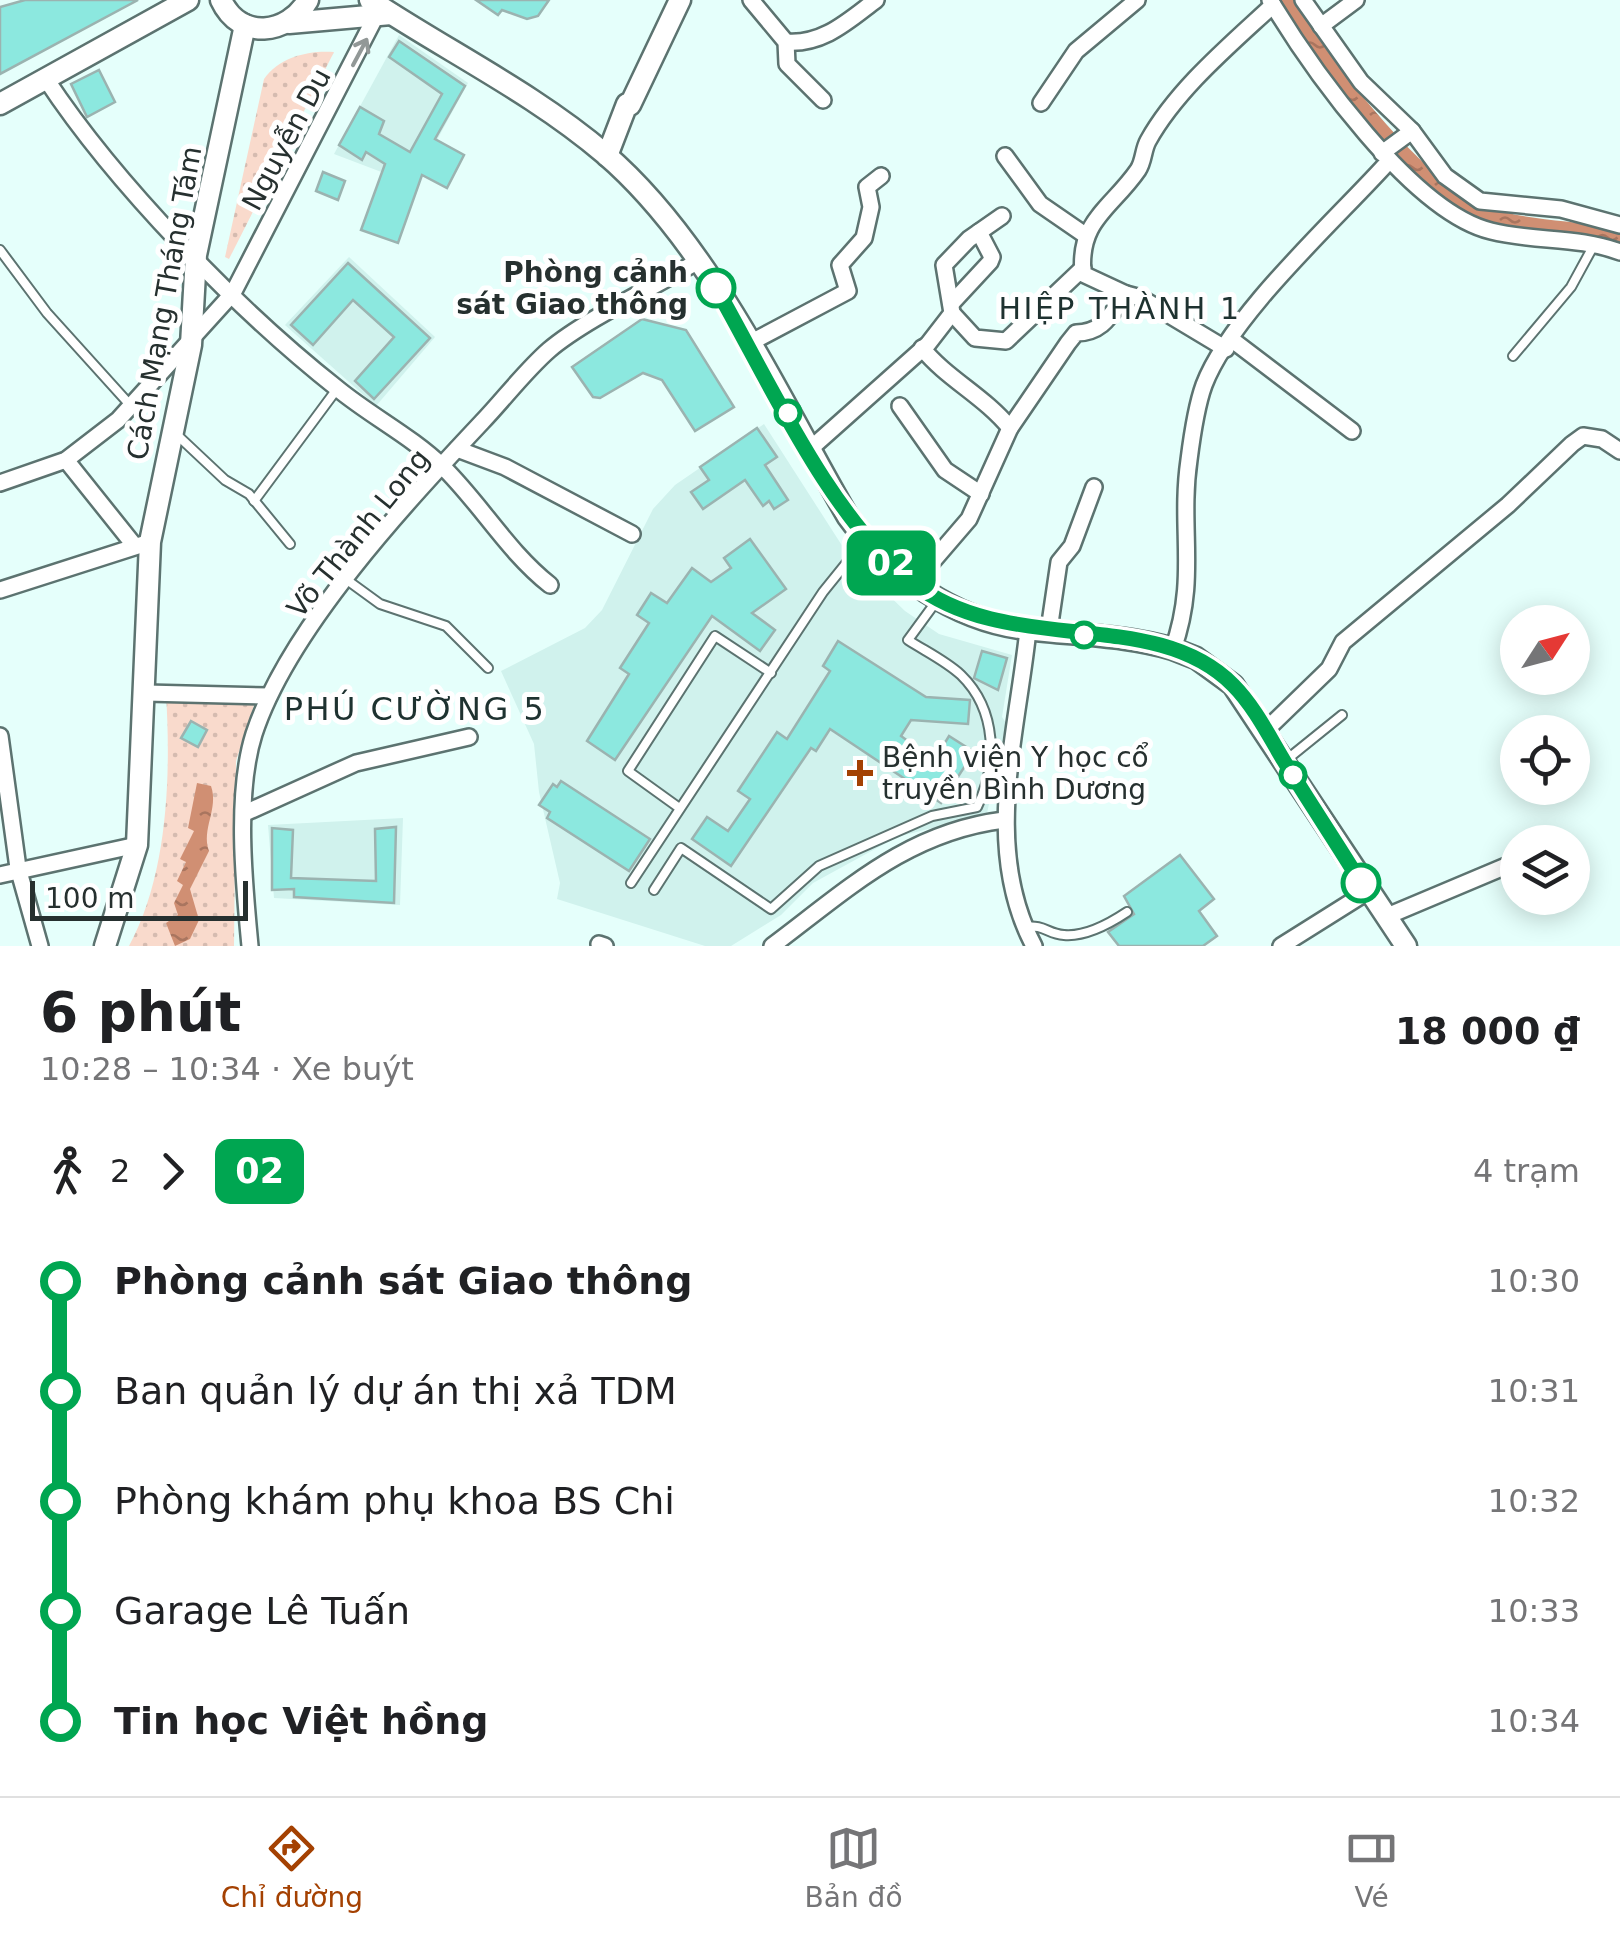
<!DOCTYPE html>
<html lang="vi">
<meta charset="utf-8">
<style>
:root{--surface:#fff;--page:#f6f6f6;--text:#202124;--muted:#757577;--line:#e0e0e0;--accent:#a44102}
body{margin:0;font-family:"DejaVu Sans",sans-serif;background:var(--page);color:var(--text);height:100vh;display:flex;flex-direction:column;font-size:38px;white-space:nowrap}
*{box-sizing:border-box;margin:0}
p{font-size:32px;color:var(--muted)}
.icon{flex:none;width:55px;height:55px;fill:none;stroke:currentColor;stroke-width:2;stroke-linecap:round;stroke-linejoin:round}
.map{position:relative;height:946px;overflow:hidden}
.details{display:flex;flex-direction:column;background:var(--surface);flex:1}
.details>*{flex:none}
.badge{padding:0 20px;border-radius:15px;font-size:35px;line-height:65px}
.needle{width:65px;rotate:54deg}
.tools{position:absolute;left:1500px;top:605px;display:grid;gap:20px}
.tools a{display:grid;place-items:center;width:90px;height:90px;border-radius:50%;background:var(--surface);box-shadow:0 5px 25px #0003;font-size:50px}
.scale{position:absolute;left:30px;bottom:25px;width:218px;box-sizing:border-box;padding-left:10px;border:5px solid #26302f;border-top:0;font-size:28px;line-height:35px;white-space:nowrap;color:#26302f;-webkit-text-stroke:8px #fff;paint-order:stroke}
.map>.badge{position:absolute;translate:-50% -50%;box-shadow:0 0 0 5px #fff}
.legs{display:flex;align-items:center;gap:15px;height:110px;padding:0 40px;font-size:32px}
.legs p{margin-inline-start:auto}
.headline{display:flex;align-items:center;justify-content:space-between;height:170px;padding:0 40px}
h1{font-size:55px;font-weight:600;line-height:75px}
ul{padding:0 40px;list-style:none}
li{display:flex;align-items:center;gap:35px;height:110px;font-size:38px}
li i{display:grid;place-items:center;width:15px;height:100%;margin:0 12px;background:currentColor}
li i::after{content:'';width:25px;height:25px;margin:-12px;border:8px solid;border-radius:50%;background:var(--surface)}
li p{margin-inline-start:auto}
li:first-child i{background:linear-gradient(#0000 50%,currentColor 0)}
li:last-child i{background:linear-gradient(currentColor 50%,#0000 0)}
.tab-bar{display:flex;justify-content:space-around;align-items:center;height:140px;border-top:2px solid var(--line);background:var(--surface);font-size:28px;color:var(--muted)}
.tab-bar a{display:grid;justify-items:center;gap:5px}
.tab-bar .current{color:var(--accent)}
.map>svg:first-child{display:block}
</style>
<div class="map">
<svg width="1620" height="946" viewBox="0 0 1620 946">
<defs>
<pattern id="park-dots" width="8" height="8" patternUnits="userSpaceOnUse" patternTransform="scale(2.5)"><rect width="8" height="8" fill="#f9dacc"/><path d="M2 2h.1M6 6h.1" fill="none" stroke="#d5bbb0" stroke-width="1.8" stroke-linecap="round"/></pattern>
<pattern id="water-ripples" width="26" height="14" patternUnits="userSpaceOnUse" patternTransform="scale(2.5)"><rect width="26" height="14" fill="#d08f73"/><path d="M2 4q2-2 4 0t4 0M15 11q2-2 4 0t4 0" fill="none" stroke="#a9755f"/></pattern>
</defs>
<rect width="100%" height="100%" fill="#e5fffb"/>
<g fill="#d0f2ed">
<path d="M399,35l69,48 -55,101 -79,-30z"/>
<path d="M349,257l86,80 -59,69 -91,-81z"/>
<path d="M764,424l86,134 55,53 34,23 73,21 -10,62 4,6 -21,100 -53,5 -35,9 -84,46 -32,32 -50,31h-26l-148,-47 3,-16 -21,-91 -5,-48 -33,-73 84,-43 17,-18 51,-101 22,-24z"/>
<path d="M403,818l-3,87 -126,-7 -6,-73z"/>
</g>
<g fill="url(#park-dots)">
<path d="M334,52l-105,207 -4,-2 39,-178c15,-22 45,-29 70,-27z"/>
<path d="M166,694l91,2 -21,65 -2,185h-105c39,-71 42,-172 37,-252z"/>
</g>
<g fill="url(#water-ripples)">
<path d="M1277,0h17c30,54 134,187 192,207 37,13 82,13 121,20l13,5v12c-45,-13 -92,-11 -136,-23 -68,-17 -172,-161 -207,-221z"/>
<path d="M197,783l14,3c8,23 -10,43 -2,65l-19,38 9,31 -9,19 -15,7 -9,-23 12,-8 -4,-12 9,-18 -6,-4 9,-19 -6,-3 14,-28 -6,-3z"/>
</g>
<g fill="#8ce8df" stroke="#9bb3b0" stroke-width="2.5">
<path d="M25,0h113l-138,74v-67z"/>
<path d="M476,0h73l-11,16 -11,3 -25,-9 -4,5z"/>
<path d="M399,41l66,45 -30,53 29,16 -17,33 -25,-13 -24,68 -37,-13 24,-66 -19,-12 -4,8 -23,-15 21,-38 24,14 -5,13 31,18 32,-58 -53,-37z"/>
<path d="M99,70l16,32 -28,15 -16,-33z"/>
<path d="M323,172l22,9 -7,19 -22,-9z"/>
<path d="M348,263l82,75 -56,61 -19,-18 39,-44 -41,-37 -40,45 -22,-20z"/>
<path d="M642,319l44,11 48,77 -39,24 -33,-51 -19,-7 -43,25 -7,-1 -21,-30z"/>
<path d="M757,428l20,29 -12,8 23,35 -14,9 -5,-8 -6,5 -18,-26 -42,29 -12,-17 18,-12 -9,-13z"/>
<path d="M750,539l36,50 -34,24 23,17 -15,21 -48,-35 -97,144 -28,-19 42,-67 -9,-6 29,-45 -12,-8 14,-22 16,10 25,-35 19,14 20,-14 -7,-10z"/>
<path d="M838,641l88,56 44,3 -2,24 -57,-4 -10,16 11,8 -3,5 23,15 17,-28 25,16 -33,51 -111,-74 -14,22 -5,-3 -80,118 -39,-27 15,-22 21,14 22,-32 -12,-8 39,-59 10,7 43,-68 -7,-5z"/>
<path d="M982,651l25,7 -9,32 -24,-12z"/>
<path d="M191,721l16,9 -9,17 -17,-9z"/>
<path d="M561,781l89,58 -21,32 -82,-53 3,-6 -11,-7 14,-21 4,3z"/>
<path d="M396,827l-2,76 -100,-6v-8l-22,1v-62l21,2 -2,48 85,3 -1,-52z"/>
<path d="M1180,855l34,44 -15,12 18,25 -14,10h-84l-11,-14 26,-18 -10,-18z"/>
</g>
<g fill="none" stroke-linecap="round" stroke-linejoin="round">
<defs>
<g id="lane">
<path d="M0,250l47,63 84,93"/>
<path d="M1513,356l58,-69 24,-44"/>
<path d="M175,433l50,47 24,14 41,50"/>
<path d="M254,501l83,-112"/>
<path d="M347,580l33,24 66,22 42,42"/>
<path d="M1285,761l57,-46"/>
<path d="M678,807l-50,-36 87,-135 56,37"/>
<path d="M631,883l192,-291 42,-52"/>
<path d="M654,890l27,-42 90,61 48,-43 113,-50 45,-9c21,-42 20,-97 -16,-132 -15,-14 -36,-24 -53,-35l30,-41"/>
<path d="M1024,927c21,-3 23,7 40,8 22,2 45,-11 63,-23"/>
</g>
<g id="street">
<path d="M751,0l35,42 1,22 36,36"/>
<path d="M1270,0c41,68 142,212 221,231 43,11 87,5 129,21"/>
<path d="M1303,0l58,82 51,49 33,45 35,25 81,8 59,16"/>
<path d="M1321,26l35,-26"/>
<path d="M786,42c37,3 62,-21 90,-42"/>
<path d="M46,79c70,106 192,231 292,310 33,27 74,48 104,77 39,38 65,85 108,119"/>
<path d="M1041,103l35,-52 61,-51"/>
<path d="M1382,153l30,-22"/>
<path d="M1005,156l35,48 45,31"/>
<path d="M1126,294l-43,-20c-5,-54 28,-65 55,-104 6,-9 5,-20 10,-29 29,-52 82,-96 125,-136"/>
<path d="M951,304l39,-42 2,-5 -13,-25"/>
<path d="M952,313l23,25 31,3 77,-73"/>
<path d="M1231,339l121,92"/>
<path d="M748,344l100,-53 -8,-26 24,-27 7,-31 -4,-20 14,-11"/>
<path d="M922,348c25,31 62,48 88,80"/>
<path d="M900,406l45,64 36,24"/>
<path d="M457,449l48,18 127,67"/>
<path d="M809,450l119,-106 24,-31 -8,-48 25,-26 33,-23"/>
<path d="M66,460l68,85"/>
<path d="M0,483l66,-23 52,-40 115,-127 146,-283"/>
<path d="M914,583l55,-64 41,-91 58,-85 8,-10c27,0 35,-19 50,-39l15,4 85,51"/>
<path d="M0,590l150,-48"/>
<path d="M1028,630c-11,105 -46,218 6,316"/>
<path d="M1049,630l10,-68 13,-16 22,-59"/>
<path d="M1173,649c25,-70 6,-120 16,-189 3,-24 7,-53 15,-75 27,-71 133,-166 185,-224"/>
<path d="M146,693l123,3"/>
<path d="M1266,730l63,-61 14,-27 165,-137 64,-61 11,-8 19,3 18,12"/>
<path d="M0,736l18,132 22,78"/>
<path d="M245,813l111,-50 113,-26"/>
<path d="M1561,842h3"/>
<path d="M0,875l137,-30"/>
<path d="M1385,917l133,-56"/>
<path d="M599,944l6,2"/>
<path d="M250,946c-6,-62 -15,-152 4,-212 34,-105 152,-231 228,-312 22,-23 43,-51 67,-72 35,-30 109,-65 151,-90"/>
<path d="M772,946c75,-56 135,-114 232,-126"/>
<path d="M1281,946l86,-54"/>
</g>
<g id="secondary">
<path d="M221,0c19,41 67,35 87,0"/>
<path d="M370,0c77,51 165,94 235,154 105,90 174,244 243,363 42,58 107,104 179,112 48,6 99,6 146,20l23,9 37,27 173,261"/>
<path d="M289,23l102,-9"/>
<path d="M0,104l188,-104"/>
<path d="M607,156l20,-52 3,1 50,-105"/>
<path d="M105,946l32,-101 13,-303 41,-197 5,-90 49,-230"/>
</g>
</defs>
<use href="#lane" stroke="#5c7370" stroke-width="12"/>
<use href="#street" stroke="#5c7370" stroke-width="20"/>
<use href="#secondary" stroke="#5c7370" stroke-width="25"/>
<use href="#lane" stroke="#fff" stroke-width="8"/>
<use href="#street" stroke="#fff" stroke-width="15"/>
<use href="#secondary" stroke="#fff" stroke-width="20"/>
</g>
<defs><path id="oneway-shaft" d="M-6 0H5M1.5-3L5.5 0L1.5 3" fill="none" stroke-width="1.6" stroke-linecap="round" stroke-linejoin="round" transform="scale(2.5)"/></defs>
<use stroke="#929897" href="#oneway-shaft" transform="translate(360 52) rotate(-62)"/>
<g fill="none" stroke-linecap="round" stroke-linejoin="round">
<defs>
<path id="line-1" d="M716,288c53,93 114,230 197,295 96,75 241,22 320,102 21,21 36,51 51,76 25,41 52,81 77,122"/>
</defs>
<use href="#line-1" stroke="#fff" stroke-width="22"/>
<use href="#line-1" stroke="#00a651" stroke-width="15"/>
</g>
<g fill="#fff" stroke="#00a651" stroke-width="5">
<circle cx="716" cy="288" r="18"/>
<circle cx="788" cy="413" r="12"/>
<circle cx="1084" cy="635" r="12"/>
<circle cx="1293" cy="775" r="12"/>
<circle cx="1361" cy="883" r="18"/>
</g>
<path fill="#a44102" stroke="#fff" stroke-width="4" d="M855 758h10v10h10v10h-10v10h-10v-10h-10v-10h10z"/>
<g text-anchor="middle" stroke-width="10" stroke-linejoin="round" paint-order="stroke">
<g font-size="28" fill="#26302f" stroke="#fff">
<text transform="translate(286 139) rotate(-62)" y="10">Nguyễn Du</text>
<text transform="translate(164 303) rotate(-80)" y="10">Cách Mạng Tháng Tám</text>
<text transform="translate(358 533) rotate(-51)" y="10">Võ Thành Long</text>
</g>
<g font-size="28" font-weight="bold" fill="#26302f" stroke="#fff" text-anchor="end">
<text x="688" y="282">Phòng cảnh<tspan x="688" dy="32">sát Giao thông</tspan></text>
</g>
<g font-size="28" fill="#26302f" stroke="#fff" text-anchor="start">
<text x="882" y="767">Bệnh viện Y học cổ<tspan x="882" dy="32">truyền Bình Dương</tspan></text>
</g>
<g font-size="30" letter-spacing="2.5" fill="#1e3230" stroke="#fff">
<text x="1120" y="319">HIỆP THÀNH 1</text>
</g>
<g font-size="32" letter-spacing="2.5" fill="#1e3230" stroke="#fff">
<text x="415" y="720">PHÚ CƯỜNG 5</text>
</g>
</g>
</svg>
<div class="tools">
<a><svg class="needle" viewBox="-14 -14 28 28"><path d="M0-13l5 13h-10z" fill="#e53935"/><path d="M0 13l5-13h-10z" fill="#757577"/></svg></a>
<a><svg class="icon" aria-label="locate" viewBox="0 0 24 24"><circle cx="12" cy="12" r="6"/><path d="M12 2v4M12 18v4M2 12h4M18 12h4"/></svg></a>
<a><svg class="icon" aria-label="layers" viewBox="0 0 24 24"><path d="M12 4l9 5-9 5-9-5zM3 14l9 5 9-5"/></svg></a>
</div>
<div class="scale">100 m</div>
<b class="badge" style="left:891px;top:563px;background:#00a651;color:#fff">02</b>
</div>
<section class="details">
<div class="headline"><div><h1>6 phút</h1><p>10:28 – 10:34 · Xe buýt</p></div><b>18 000 ₫</b></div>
<div class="legs"><svg class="icon" aria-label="walk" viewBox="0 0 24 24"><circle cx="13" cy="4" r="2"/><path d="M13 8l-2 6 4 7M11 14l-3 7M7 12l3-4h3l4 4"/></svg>2<svg class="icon" aria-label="forward" viewBox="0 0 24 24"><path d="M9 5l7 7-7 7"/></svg><b class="badge" style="background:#00a651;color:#fff">02</b><p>4 trạm</p></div>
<ul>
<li><i style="color:#00a651"></i><b>Phòng cảnh sát Giao thông</b><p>10:30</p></li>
<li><i style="color:#00a651"></i><span>Ban quản lý dự án thị xả TDM</span><p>10:31</p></li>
<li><i style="color:#00a651"></i><span>Phòng khám phụ khoa BS Chi</span><p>10:32</p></li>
<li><i style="color:#00a651"></i><span>Garage Lê Tuấn</span><p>10:33</p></li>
<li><i style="color:#00a651"></i><b>Tin học Việt hồng</b><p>10:34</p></li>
</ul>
</section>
<nav class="tab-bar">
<a class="current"><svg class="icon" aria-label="directions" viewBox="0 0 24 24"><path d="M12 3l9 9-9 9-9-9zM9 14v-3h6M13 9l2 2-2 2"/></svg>Chỉ đường</a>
<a><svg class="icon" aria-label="map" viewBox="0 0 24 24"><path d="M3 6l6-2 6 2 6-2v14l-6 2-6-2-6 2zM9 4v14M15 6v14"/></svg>Bản đồ</a>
<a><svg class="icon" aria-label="tickets" viewBox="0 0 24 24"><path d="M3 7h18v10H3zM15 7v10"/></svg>Vé</a>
</nav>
